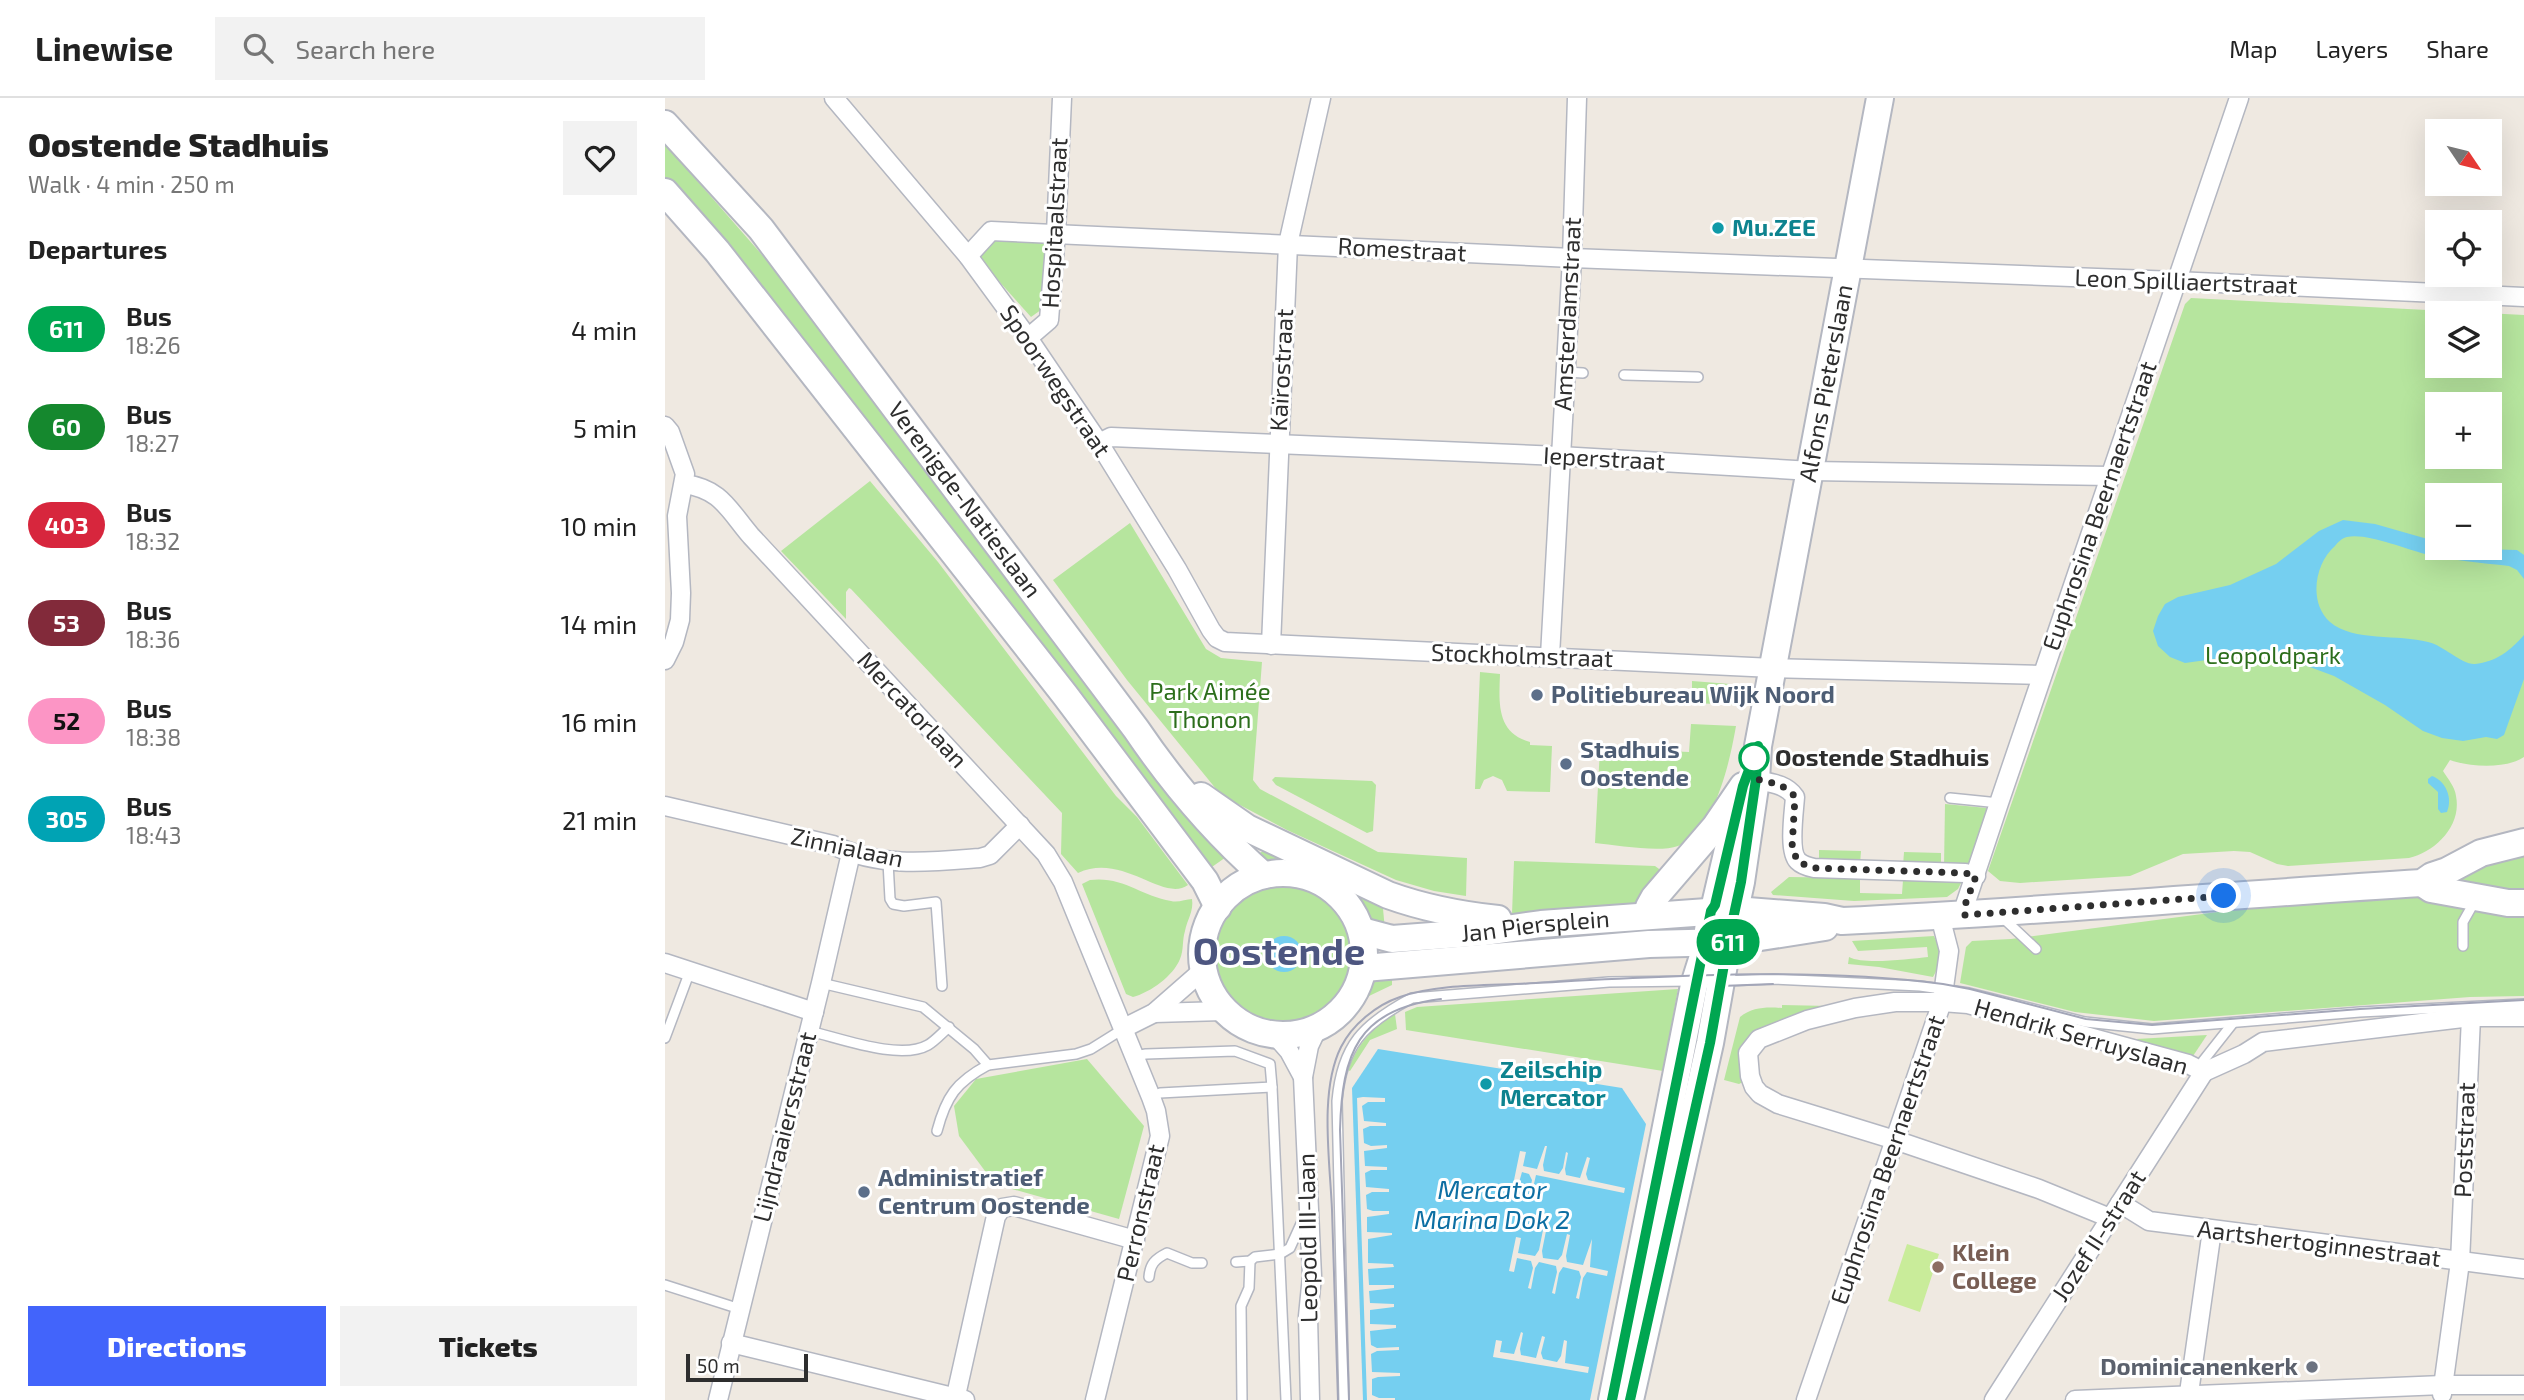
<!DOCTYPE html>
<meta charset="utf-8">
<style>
:root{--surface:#fff;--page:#f2f2f2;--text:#222;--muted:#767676;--line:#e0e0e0;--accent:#4264fb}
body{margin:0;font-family:"Exo 2",sans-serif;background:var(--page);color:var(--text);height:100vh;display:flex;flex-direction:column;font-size:26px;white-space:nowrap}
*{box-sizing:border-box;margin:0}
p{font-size:23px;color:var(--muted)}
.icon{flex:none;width:38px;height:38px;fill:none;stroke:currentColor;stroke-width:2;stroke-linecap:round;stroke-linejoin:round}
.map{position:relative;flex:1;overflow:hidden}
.sheet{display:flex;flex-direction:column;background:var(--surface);width:665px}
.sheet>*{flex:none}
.badge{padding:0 14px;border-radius:23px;font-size:24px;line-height:46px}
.needle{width:46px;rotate:125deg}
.tools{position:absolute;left:1760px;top:21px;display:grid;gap:14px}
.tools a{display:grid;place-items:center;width:77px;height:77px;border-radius:0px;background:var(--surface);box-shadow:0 7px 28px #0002;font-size:35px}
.scale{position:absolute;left:21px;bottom:18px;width:122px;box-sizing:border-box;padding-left:7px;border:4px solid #2e2e2e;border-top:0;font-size:19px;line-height:24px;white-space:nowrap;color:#2e2e2e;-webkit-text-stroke:5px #fff;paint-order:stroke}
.you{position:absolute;width:35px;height:35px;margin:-18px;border:5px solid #fff;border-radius:50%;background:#1a73e8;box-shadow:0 0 0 10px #1a73e833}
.map>.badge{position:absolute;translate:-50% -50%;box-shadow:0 0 0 4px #fff}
h2{padding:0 28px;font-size:26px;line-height:63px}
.round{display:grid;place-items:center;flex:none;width:74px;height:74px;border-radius:0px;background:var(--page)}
.headline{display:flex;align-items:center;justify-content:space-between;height:119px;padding:0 28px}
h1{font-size:33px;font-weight:800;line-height:52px}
.button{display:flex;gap:14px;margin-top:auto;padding:14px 28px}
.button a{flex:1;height:80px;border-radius:0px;background:var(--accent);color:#fff;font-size:28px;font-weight:800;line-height:80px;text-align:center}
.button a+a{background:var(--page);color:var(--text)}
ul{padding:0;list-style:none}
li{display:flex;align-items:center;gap:21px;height:98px;padding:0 28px}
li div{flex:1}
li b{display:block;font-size:26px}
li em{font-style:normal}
li .badge{min-width:77px;font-weight:700;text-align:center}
header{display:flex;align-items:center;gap:42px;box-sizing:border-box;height:98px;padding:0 35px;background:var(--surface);border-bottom:2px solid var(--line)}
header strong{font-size:33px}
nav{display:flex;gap:38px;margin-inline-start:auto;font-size:24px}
.search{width:490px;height:63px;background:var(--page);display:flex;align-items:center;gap:18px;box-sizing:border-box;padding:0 24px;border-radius:0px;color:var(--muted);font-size:26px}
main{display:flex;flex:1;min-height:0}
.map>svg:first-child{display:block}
</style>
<header>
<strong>Linewise</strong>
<div class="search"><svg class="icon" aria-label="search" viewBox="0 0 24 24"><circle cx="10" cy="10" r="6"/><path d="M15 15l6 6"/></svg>Search here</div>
<nav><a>Map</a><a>Layers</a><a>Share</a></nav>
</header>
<main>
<section class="sheet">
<div class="headline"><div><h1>Oostende Stadhuis</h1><p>Walk · 4 min · 250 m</p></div><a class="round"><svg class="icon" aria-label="heart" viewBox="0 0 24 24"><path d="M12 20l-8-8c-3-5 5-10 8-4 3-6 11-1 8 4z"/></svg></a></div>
<h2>Departures</h2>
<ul>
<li><span class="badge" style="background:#00a651;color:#fff">611</span><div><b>Bus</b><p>18:26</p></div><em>4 min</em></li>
<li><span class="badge" style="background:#15882e;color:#fff">60</span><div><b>Bus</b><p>18:27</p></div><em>5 min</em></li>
<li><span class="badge" style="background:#d7263d;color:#fff">403</span><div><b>Bus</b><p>18:32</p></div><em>10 min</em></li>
<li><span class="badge" style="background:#822a3a;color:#fff">53</span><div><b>Bus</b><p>18:36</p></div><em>14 min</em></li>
<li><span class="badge" style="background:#fc95c5;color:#111">52</span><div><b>Bus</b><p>18:38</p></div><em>16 min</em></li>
<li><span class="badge" style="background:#00a3b4;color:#fff">305</span><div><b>Bus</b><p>18:43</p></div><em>21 min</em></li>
</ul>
<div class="button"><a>Directions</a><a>Tickets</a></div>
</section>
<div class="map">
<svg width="1859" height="1302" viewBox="0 0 1859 1302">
<rect width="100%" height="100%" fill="#efe9e1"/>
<g fill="#b6e59e" fill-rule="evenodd">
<path d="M0,46l105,120 227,304 168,216 64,71 -20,14 -465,-599 -79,-93z"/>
<path d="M328,142l55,1 -3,66 -14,10 -51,-57 3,-12z"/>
<path d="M1526,200l333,17v442c-17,12 -55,10 -74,3l-7,11c5,8 12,16 13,25 6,30 -21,56 -47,62l-121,8 -11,-2 -27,-12 -16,-1 -51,3 -53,22 -110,7 -20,-2 -12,-10 197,-567zM1773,215h52v53h-52zM1773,306h52v53h-52zM1773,397h52v53h-52z"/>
<path d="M205,383l68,81 178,234 21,21 51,68c-25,18 -65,-33 -110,-12l-17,-19 1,-41 -211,-224 -2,-1 -3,4v27l-65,-68z"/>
<path d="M465,425l76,126 15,9 41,4 -9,118 7,9 118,63 89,6 -1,38 -32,-5 -38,-11 -109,-50 -66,-35 -94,-115 -74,-100z"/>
<path d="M815,574l20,2c-1,28 -4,59 30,68v3l22,1 -2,46 -43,-1 -5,-11 -9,-4 -9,4 -4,9h-5z"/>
<path d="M1027,583l51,4 2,1 -4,19 -49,-2z"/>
<path d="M1026,626l45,2c-6,35 -21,105 -58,120 -19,7 -61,-1 -83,-3l5,-95 89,4z"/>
<path d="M610,679l97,4 4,4 -3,46 -6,2 -91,-48 -4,-5z"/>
<path d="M1280,706l42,4 -19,59h-24z"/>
<path d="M606,748l111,52 3,32c-25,-14 -26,-36 -50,-50 -25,-16 -54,-11 -80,-24z"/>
<path d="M1859,751v50l-60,-12 -8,-8 14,-12z"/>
<path d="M1154,752l42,1 -1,14 -41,-1z"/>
<path d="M1239,754l37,1v14l-38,-1z"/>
<path d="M849,763l141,5 11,8 -28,31 -109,10 -17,-1z"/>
<path d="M1124,779l71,1v15l42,1 1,-14 59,1 -4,8 -11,8 -93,4 -81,-6 -2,-3z"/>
<path d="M425,782c33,-4 51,16 81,21 7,2 15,-2 21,-2 2,12 -5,21 -7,32 -3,9 -1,19 -5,28 -7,17 -29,33 -47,38l-7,-3 -44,-110z"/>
<circle cx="619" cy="858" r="71"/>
<path d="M1759,796l100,17v85l-54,1 -316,24 -79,-9 -115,-29 6,-36 6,-6 39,-2 260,-34z"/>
<path d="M1012,829v3l-278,24v-9z"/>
<path d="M1269,838c7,15 8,26 -1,41l-54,-10 -31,-3 1,-7c15,8 60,2 79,0l-1,-10 -69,4 -6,-10z"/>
<path d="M719,879h8v8l-23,11 -35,38 -14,7 30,-27 22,-31z"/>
<path d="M1013,891l-15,82 -257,-41 -1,-18 12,-5z"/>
<path d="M1117,907l48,1 -64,23 -23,53 -4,2 -15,-4 16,-63c13,-10 26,-10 42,-9z"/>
<path d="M730,916l2,15 -27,11 -20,31 -2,-1c9,-25 24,-43 47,-56z"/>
<path d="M1542,937l-14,21 -33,-7 -24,-10z"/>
<path d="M422,961l57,67 -25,93 -114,-32 -20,-16 -26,-35 -5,-30 22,-27z"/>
</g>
<path fill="#c9ec9a" d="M1242,1146l32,10 -19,58 -32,-11z"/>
<g fill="#75cff0">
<path d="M1678,422l32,4 63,18v6l79,2 7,5v24l-7,-9 -8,-4c-28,-3 -57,-6 -84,-12 -21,-5 -57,-21 -78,-17 -5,1 -9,5 -12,9 -20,17 -27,56 -5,76 23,20 69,12 98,20 15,3 34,23 47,22 21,-2 36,-14 49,-29v44l-20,56 -7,4 -11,-2 -23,4 -21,-3 -19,-7 -38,-26 -51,-29 -46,-17 -20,-5h-18l-65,9 -15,-6 -12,-11 -5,-15 5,-15 7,-12 13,-7 52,-12 46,-21 43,-33z"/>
<path d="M1767,678c14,5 21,22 15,36l-6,1 -3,-4v-17l-10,-9v-4z"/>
<circle cx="619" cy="856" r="18"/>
<path d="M713,951l244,39 24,36 -56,276h-227l-11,-312z"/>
</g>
<g fill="#efe9e1">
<path d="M698,999l22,1v4h-17l-6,4 2,15 22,2v3h-16l-7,3 1,14 7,3 16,-1v3l-23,3 1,15 22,1v3h-16l-6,3 1,14 23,2v3h-17l-6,3 1,14 6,2h16v3l-22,3v15l25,1v2l-24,4v24l25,1 1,3 -26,2 1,16h25v3l-25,3 1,12 24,1v3l-24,3v14l26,1v3l-26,3 1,14 6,3 22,-1v3l-22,1 -6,3 1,18 28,1v3l-22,1 -6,2v16l7,3h16v2h-28l-10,-302z"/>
<path d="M880,1048h2l-4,19 1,6 15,3 4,-6 3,-16 2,1 -3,16 1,6 14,3 7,-21 3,1 -4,16 2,6 37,8 -1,5 -88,-18 -6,26h-2l4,-21 -3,-6 -7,-2 -4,14 -5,-1 7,-34 6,1 -3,14 14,3z"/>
<path d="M878,1132l3,1 -4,20 1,7 15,2 4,-5 5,-21 3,1 -4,21 1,6 16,3 9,-26 -2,28 18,4 -1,5 -20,-4 -4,6 -4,21 -3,-1 5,-21 -2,-6 -16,-4 -4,6 -4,21 -3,-1 5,-21 -1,-6 -17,-4 -4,6 -4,21 -3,-1 5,-20 -2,-7 -14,-3 -3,14 -5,-1 7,-34 5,1 -3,15 17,3 4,-6z"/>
<path d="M856,1234l2,1 -3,16 1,6 15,3 6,-22 3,1 -4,16 2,6 14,3 4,-6 3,-16 3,1 -2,22 24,4 -1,6 -95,-16 3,-17 6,1 -2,11 14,2z"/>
</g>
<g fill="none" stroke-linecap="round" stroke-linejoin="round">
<defs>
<g id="lane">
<path d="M900,274l18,1"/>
<path d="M959,277l74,2"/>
<path d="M1285,700l49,5"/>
<path d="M223,764l2,37 3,5 11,2 32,-4 6,84"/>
<path d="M1337,819l34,32"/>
<path d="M1798,848v-24l13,-23"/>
<path d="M1059,883l49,-2 147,7 49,7 116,29 67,7 208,-17 164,-8"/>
<path d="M156,885l102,24 51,42 14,16 88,-11 15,-5 32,-20"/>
<path d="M144,933c31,7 91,30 119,14 7,-4 14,-12 21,-18"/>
<path d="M0,940l25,-67"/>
<path d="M469,958l12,-2 89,-3 35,13 2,23 -112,6 -9,4"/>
<path d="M1539,974l-1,-11 30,-38"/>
<path d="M607,989l14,313"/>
<path d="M272,1033c9,-34 19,-49 51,-66"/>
<path d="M571,1164l14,-1 5,-4 25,-3 10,-6 15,-33"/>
<path d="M484,1179c1,-13 6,-18 18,-24l25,10h10"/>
<path d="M0,1187l75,24"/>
<path d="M577,1302l-1,-94 8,-18 1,-27"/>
<path d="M679,1302l-7,-299c5,-56 26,-77 75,-103l197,-16 83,-1"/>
</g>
<g id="street">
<path d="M169,0l134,158 60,82 71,105 78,126 34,61 6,8 8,4 548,26 269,7"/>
<path d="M303,158l23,-25 581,27 604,23 348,16"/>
<path d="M363,240l21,-18 7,-87 6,-135"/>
<path d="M0,328l5,6 15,42 -8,42 4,77 -1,27 -6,22 -9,18"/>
<path d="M434,345l12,-6 449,19 252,15 298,5"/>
<path d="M19,386c37,5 44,25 67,52l295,318 17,28 88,215 5,14 4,25 -65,264"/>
<path d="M606,547l17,-401 33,-146"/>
<path d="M885,558l22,-398 5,-160"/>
<path d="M1091,682c15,3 30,4 39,17 -1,15 -7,54 3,64 4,4 11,6 16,7l151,5 11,3"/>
<path d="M0,708l168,39c47,23 97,17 147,13l10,-3 30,-30"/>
<path d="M1300,817v-10l34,-102 240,-705"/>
<path d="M0,865l149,49"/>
<path d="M489,915l69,-2"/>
<path d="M459,930l30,-15 48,-42"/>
<path d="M610,937l14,16 14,26"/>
<path d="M1455,1105l29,18 375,48"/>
<path d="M1445,1120l-71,-29 -144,-49 -117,-36 -18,-10 -6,-7 -4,-11 -2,-23 11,-14 48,-19 48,-12 40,-6h47l26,2 220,60 16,8 40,-18 19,-12 208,-25h53"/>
<path d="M66,1245l234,57"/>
<path d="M1777,1296l18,-132 11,-245"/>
<path d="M53,1302l103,-417 30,-130"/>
<path d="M290,1302l41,-184 6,-8 12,-2 121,34"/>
<path d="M645,1302l-2,-84 4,-40 -9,-199 6,-31 9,-19"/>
<path d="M1141,1302l136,-398 7,-51 -9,-35"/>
<path d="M1329,1302l210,-328"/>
<path d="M1410,1302l368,-15h81"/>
<path d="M1523,1302l24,-170"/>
</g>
<g id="secondary">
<path id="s1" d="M0,26l96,105 375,500c36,53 78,103 127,146"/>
<path d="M0,94l52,59 348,444 140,186 13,26"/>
<path d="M536,698l46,32 141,67c36,13 72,20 110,24"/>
<circle cx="618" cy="856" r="81"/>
<path d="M1757,785l9,6 77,14h16"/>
<path d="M983,818l1,-9 5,-9 61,-71 28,-41"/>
<path id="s2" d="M697,833l30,8 93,-7 56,-8 194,-14 89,7 18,4c193,-9 386,-26 580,-38l10,-7 15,-5 34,-18 43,-11"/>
<path d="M699,870l285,-24 79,-2 97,-15"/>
<path d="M947,1302l82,-415 11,-35 6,-39 4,-6 18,-77"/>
<path id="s3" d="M965,1302l80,-357 18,-101 13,-60 15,-102 2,-34 122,-648"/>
</g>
</defs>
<use href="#lane" stroke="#b4b7c1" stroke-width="12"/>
<use href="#street" stroke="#b4b7c1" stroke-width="21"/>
<use href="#secondary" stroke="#b4b7c1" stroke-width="30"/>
<use href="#lane" stroke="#fff" stroke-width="9"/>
<use href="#street" stroke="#fff" stroke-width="18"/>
<use href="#secondary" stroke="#fff" stroke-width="26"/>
<g stroke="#a3a6b8" stroke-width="2">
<path d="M1056,888l52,-2"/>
<path d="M673,1302c-2,-63 -4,-127 -6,-190 -2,-49 -13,-119 9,-163 11,-22 35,-42 59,-50 40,-14 94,-11 136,-14 133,-7 274,-16 407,1l27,5 116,30 66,6 208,-16 164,-9"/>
<path d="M684,1302l-9,-270c2,-77 18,-121 101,-131"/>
</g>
</g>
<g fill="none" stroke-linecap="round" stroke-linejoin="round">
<defs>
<path id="line" d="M947,1302l99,-489 4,-6 28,-119 15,-40 -2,33 -15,103 -13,60 -18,101 -80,357"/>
</defs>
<use href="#line" stroke="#fff" stroke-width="16"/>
<use href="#line" stroke="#00a651" stroke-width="10"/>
<path stroke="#2e2e2e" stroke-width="7" stroke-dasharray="0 12.6" d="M1089,660l3,5 -1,16c15,4 30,5 39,18l-3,51 6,14 16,6 151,5 11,3 -11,29v10l259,-19"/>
</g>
<g fill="#0f9aa8" stroke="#fff" stroke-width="2.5">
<circle cx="1053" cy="130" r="7"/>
<circle cx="821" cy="986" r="7"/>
</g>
<g fill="#5c6f8a" stroke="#fff" stroke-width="2.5">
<circle cx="872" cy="597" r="7"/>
<circle cx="901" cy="666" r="7"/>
<circle cx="199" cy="1094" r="7"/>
</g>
<circle fill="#fff" stroke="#00a651" stroke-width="3.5" cx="1089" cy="660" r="14"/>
<circle fill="#8d6e63" stroke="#fff" stroke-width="2.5" cx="1273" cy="1169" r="7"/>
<circle fill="#6b7280" stroke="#fff" stroke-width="2.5" cx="1647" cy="1269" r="7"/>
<g text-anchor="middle" stroke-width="6" stroke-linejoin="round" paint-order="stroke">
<g font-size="24" fill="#2e2e2e" stroke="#fff">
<text transform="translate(390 125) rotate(-87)" y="8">Hospitaalstraat</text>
<text transform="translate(737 152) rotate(3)" y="8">Romestraat</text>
<text transform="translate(1521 184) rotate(2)" y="8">Leon Spilliaertstraat</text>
<text transform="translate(903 216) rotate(-87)" y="8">Amsterdamstraat</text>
<text transform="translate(617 272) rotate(-87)" y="8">Kaïrostraat</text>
<text transform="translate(390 283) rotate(56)" y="8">Spoorwegstraat</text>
<text dy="8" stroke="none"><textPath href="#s3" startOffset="1036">Alfons Pieterslaan</textPath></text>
<text transform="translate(939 361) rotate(3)" y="8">Ieperstraat</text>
<text dy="8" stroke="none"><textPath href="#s1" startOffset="481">Verenigde-Natieslaan</textPath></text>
<text transform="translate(1435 408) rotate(-71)" y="8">Euphrosina Beernaertstraat</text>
<text transform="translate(857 558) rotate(2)" y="8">Stockholmstraat</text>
<text transform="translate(247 612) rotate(47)" y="8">Mercatorlaan</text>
<text transform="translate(182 750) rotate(12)" y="8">Zinnialaan</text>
<text dy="8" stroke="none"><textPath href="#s2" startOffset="175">Jan Piersplein</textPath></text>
<text transform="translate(1416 939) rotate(16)" y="8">Hendrik Serruyslaan</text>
<text transform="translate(120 1029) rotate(-76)" y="8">Lijndraaiersstraat</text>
<text transform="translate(1800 1042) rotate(-88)" y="8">Poststraat</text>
<text transform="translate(1223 1062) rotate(-71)" y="8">Euphrosina Beernaertstraat</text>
<text transform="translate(476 1115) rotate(-77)" y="8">Perronstraat</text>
<text transform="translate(1434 1138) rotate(-57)" y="8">Jozef II-straat</text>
<text transform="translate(643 1140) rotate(-91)" y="8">Leopold III-laan</text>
<text transform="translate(1654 1146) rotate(7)" y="8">Aartshertoginnestraat</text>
</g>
<g font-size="24" font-weight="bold" fill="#0d838f" stroke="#fff" text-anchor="start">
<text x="1067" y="138">Mu.ZEE</text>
<text x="835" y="980">Zeilschip<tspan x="835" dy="28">Mercator</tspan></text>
</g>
<g font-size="24" fill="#2c6e1b" stroke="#fff">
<text x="1608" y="566">Leopoldpark</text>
<text x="545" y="602">Park Aimée<tspan x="545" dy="28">Thonon</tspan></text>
</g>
<g font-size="24" font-weight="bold" fill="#4e5e75" stroke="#fff" text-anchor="start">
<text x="886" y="605">Politiebureau Wijk Noord</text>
<text x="915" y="660">Stadhuis<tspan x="915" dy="28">Oostende</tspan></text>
<text x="213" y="1088">Administratief<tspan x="213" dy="28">Centrum Oostende</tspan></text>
</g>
<g font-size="24" font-weight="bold" fill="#2e2e2e" stroke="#fff" text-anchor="start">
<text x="1110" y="668">Oostende Stadhuis</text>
</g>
<g font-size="24" font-weight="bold" fill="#785e54" stroke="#fff" text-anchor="start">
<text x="1287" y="1163">Klein<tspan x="1287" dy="28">College</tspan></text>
</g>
<g font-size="24" font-weight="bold" fill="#5b616d" stroke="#fff" text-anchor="end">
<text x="1633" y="1277">Dominicanenkerk</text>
</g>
<g font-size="26" font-style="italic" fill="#0d6fa3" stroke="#fff">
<text x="827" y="1101">Mercator<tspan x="827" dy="30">Marina Dok 2</tspan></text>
</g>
<g font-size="38" font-weight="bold" fill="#4d5680" stroke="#fff">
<text x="614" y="867">Oostende</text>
</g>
</g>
</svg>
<div class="tools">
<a><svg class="needle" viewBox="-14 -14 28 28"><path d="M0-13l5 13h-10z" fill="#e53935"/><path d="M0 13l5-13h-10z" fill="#767676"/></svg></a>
<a><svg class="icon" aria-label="locate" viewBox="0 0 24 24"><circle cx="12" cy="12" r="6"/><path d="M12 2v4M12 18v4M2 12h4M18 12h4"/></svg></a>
<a><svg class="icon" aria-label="layers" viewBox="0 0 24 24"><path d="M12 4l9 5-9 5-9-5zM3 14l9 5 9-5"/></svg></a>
<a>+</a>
<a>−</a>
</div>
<div class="scale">50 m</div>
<div class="you" style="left:1559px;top:798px"></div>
<b class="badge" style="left:1063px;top:844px;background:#00a651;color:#fff">611</b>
</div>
</main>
